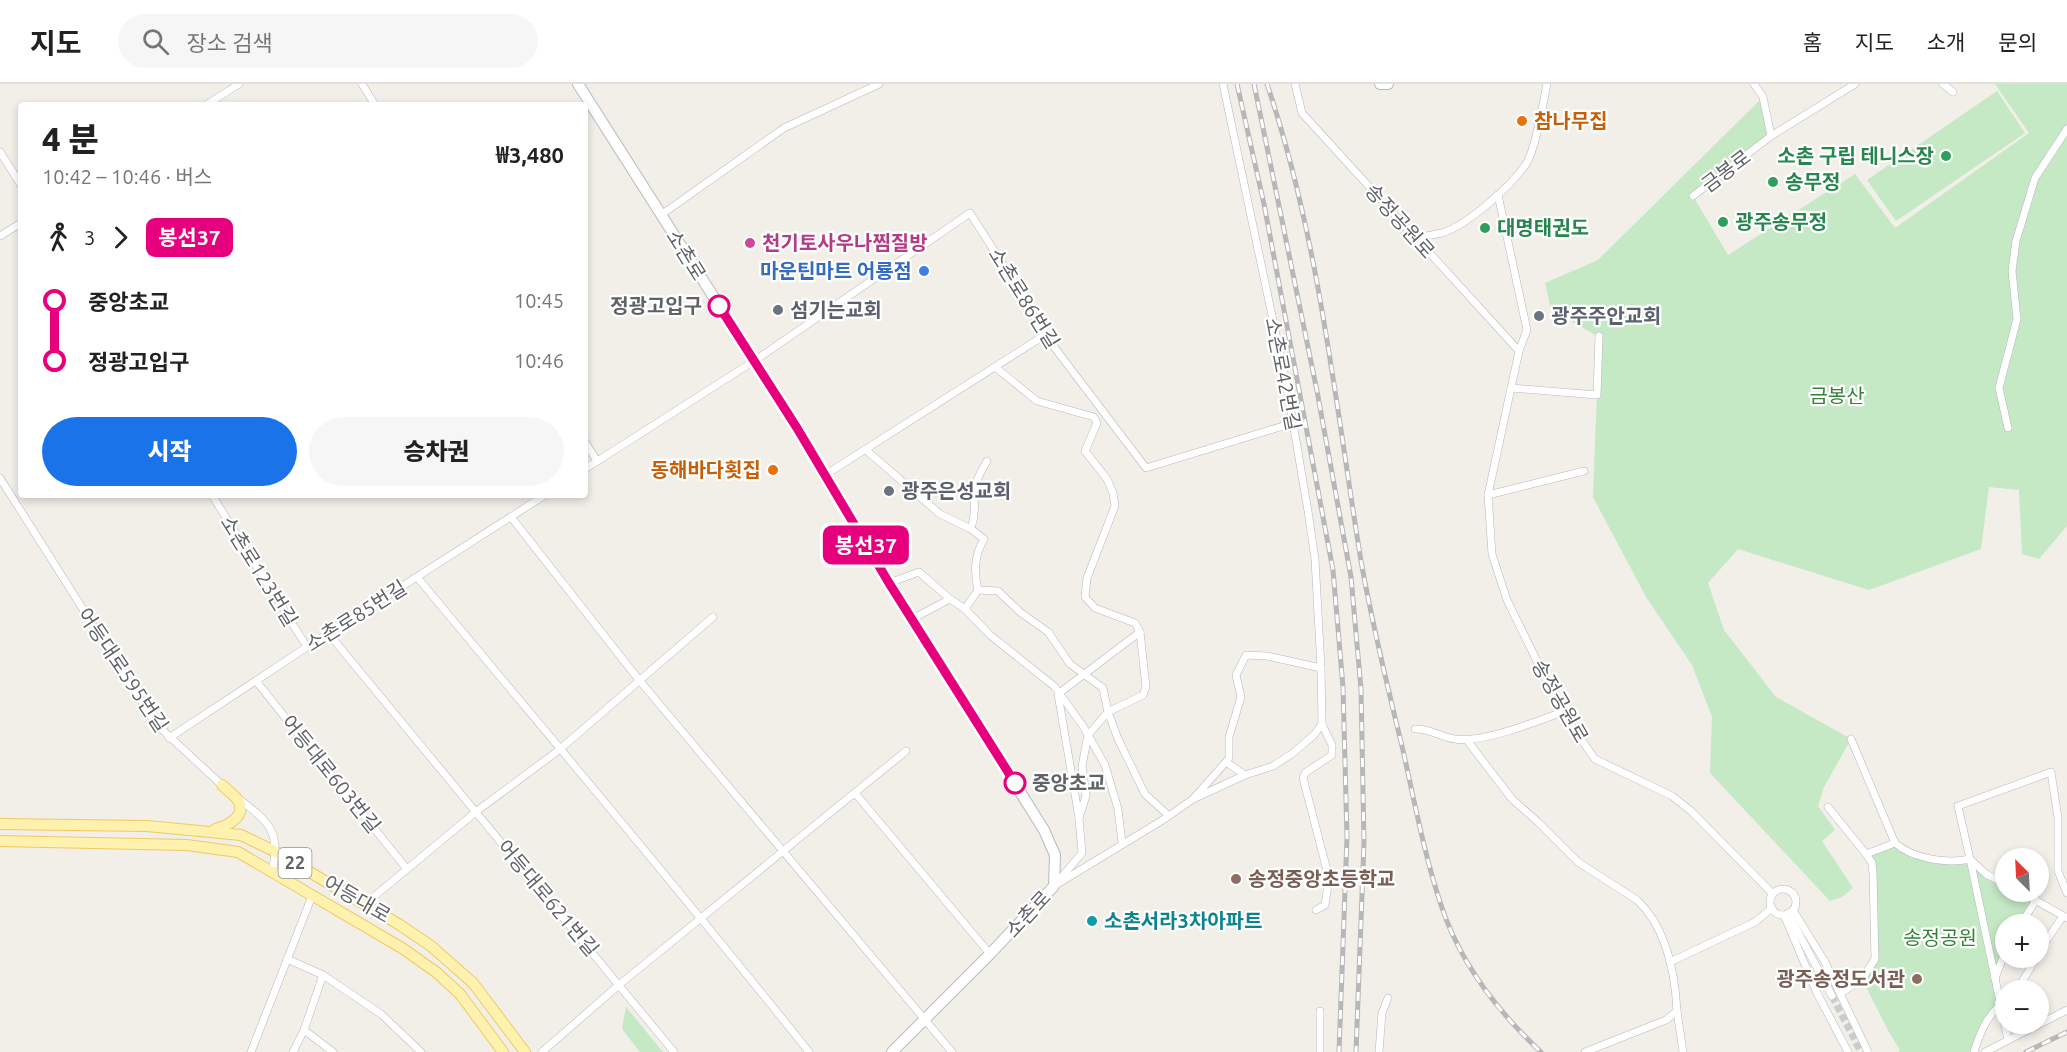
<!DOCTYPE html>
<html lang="ko">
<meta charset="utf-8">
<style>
:root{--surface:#fff;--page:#f6f6f6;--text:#222;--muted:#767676;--line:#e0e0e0;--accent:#1a73e8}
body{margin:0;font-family:Ubuntu,"Noto Sans KR",sans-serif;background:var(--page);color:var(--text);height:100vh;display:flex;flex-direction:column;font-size:22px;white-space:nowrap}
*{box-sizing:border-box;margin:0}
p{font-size:20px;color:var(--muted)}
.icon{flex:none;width:33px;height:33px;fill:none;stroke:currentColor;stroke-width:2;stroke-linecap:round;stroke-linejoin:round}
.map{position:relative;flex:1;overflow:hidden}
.drawer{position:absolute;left:18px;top:18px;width:570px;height:396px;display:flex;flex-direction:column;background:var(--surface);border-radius:6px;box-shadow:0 3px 9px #0003}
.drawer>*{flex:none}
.badge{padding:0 12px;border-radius:9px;font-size:21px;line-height:39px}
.needle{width:39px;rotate:336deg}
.buttons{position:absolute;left:1995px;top:764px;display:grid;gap:12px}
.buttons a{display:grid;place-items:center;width:54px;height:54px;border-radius:50%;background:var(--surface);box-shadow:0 3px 9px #0003;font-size:30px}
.map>.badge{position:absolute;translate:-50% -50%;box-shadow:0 0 0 3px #fff}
.legs{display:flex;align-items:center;gap:9px;height:66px;padding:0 24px;font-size:20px}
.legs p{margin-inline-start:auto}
.headline{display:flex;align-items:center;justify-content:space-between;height:102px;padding:0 24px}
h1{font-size:33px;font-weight:800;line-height:45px}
.action{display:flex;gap:12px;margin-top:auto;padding:12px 24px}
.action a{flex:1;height:69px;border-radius:36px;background:var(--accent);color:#fff;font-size:24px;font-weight:800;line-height:69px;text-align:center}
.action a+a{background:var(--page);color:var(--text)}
ul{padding:0 24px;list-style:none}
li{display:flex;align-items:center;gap:21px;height:60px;font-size:22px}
li i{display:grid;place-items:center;width:9px;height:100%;margin:0 8px;background:currentColor}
li i::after{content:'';width:15px;height:15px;margin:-8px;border:4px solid;border-radius:50%;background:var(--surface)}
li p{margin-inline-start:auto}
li:first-child i{background:linear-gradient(#0000 50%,currentColor 0)}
li:last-child i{background:linear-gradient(currentColor 50%,#0000 0)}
header{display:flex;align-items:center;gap:36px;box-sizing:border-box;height:84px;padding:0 30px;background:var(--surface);border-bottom:2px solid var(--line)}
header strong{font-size:28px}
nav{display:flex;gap:33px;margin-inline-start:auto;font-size:21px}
.search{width:420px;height:54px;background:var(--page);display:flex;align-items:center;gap:15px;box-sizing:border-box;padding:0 21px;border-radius:33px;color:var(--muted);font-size:22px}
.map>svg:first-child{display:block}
</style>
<header>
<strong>지도</strong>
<div class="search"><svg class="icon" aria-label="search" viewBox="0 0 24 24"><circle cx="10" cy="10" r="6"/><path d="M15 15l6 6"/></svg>장소 검색</div>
<nav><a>홈</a><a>지도</a><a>소개</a><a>문의</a></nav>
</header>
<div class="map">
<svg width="2067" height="968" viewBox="0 0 2067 968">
<rect width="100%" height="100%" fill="#f1efe8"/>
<g fill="#c5e8c5">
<path d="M1995,0h72v442l-28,33 -17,-5 -3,-64 -30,-3 -8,62 -112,41 -131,-41 -30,34 16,47 52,67 75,42 -27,48 -6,19 17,24 -13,11 31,47 -11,9 -12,4 -120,-128 2,-56 -20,-52 -46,-68 -53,-100 6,-160 -48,-27 -6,-27 53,-23 165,-163 8,39 -78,60 35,59 127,-81 40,54 134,-95z"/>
<path d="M1997,7l28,42 -129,88 -29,-41z"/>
<path d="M1895,759l8,7 34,10 33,-1 35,25 1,7h13l17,9 -15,24h-15l-1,26 -10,28 5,27 -11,10 -14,35 -6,2h-71l2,-2 -11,-18 -27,-53 13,-20 -2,-85 -7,-20z"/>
<path d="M626,923l37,45h-23l-18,-23z"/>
</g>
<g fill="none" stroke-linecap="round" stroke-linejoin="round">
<path stroke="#ccccc8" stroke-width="7" stroke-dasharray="7 3.5" stroke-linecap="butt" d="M1832,912l29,56"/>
<defs>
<g id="street">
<path d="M362,0l13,21"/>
<path d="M1223,0l63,298 22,129 7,48 6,109"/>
<path d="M1295,0l7,29 217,238 -31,144 4,59 15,46 55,112 33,47 77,37 19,15 82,83"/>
<path d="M1754,0l9,13 8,39"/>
<path d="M1943,0l10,8"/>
<path d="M206,21l33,-21"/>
<path d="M0,68l21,33"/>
<path d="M1498,111l29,135 -8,21"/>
<path d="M1693,112l78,-60 84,-52"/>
<path d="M661,131l123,-87 95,-44"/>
<path d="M0,152l21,-13"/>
<path d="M1415,154c8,-2 18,-3 27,-5 26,-8 69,-47 84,-69 10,-15 17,-61 21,-80"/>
<path d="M995,283l42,34 57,16 3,6 -12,28 22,28 6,14 2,13 -28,72 -2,19 10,11 40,15 5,9 6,55 -3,8 -35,17 -20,23 -6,31 4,30 -7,22"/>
<path d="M1511,304l86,7 2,-59"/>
<path d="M2008,344l-9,-40 18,-69 -5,-48 4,-30 19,-63 32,-49"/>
<path d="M585,358l12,19"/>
<path d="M866,366l74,64 31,15 13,10c-10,17 -10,33 -6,51l20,1 22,21 28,20 22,32 33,24 5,24 10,27 27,55 24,22"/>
<path d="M585,385l169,-108 216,-148 39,61 36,61 101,133 147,-45"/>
<path d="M825,391l220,-140"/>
<path d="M0,394l155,245 70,65"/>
<path d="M212,411l95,152"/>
<path d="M1488,411l96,-24"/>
<path d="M511,433l128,163 313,372"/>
<path d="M971,445c6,-19 2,-23 4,-40 1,-10 7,-19 12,-28"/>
<path d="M417,493c131,158 264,314 392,475"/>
<path d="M889,499l30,-11 31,27"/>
<path d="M965,525l25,26 64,51 29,40 22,39 13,44 4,34"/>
<path d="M912,535l38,-20 15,10 13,-19"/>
<path d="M328,549l346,419"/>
<path d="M256,597l150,187"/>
<path d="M1415,645c15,-1 25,8 40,10 27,4 81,-17 107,-27"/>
<path d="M169,654l138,-91 238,-152"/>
<path d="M1466,655l46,60 26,23 40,40 59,38c30,28 38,72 40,111l-11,9 -81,32"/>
<path d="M1851,655l44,104"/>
<path d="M855,709l135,161"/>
<path d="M238,714c32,25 43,33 34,75"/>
<path d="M1193,715l33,-37 19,13 28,-9 20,-13 21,-18 8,-11 -1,-56 -54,-12 -21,-1 -10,20 5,22 -12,40v21l-3,4"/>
<path d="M1828,723l38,47"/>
<path d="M1059,799l107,-65 27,-19 52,-24"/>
<path d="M2006,800l-20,-10 -16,-15 -12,-53 93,-34 7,46v53l9,22"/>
<path d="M1054,802l28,-33 -3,-35 -21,-124 82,-62"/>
<circle cx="1783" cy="818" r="13"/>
<path d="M2019,807l48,27"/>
<path d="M365,820l112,-93 82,-61 154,-133"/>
<path d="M1316,826l9,-5 4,-27 -26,-100 2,-5 27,-18v-10l-10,-21"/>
<path d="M1793,826l32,52 43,90"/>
<path d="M1788,829l44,83"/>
<path d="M1784,831l33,78 31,59"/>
<path d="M2021,840l15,-24"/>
<path d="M2038,869l25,-37"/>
<path d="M287,875l36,16 58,39 40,38"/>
<path d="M1670,878l85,-40 17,-14"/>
<path d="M1995,894l11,-28"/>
<path d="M2017,906l20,-33"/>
<path d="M1841,909l21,-14 13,-20 -2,-85 -1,-11 -6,-9 29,-11c18,16 52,21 75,16l38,181"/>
<path d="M1677,927l6,41"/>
<path d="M304,946l29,22"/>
<path d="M251,968l61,-156"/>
<path d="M293,968l11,-22 19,-55"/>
<path d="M542,968l78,-68 286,-233"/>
<path d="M1320,968v-41"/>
<path d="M1379,968l3,-39 6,-15"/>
<path d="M1974,968c6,-19 12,-34 26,-47"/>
<path d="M1985,968l82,-42"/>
</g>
<g id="secondary">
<path d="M578,0l219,344 92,155 155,247 11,25 -1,31 -64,68 -98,98"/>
<path d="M1380,0h8"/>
</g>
<g id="primary">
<path d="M0,740l147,2 94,9 35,17 59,35 65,38 31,21 42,37 52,69"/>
<path d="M215,745c13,-3 34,-14 22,-30 -4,-5 -11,-10 -15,-14"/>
<path d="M0,757l187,4 51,7 164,96 34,24 24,22 43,58"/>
</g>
</defs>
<use href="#street" stroke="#b5b8bc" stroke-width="8"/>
<use href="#secondary" stroke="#b6babf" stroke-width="12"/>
<use href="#primary" stroke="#f2c960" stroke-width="12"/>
<use href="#street" stroke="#fff" stroke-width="7"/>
<use href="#secondary" stroke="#fff" stroke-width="10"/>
<use href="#primary" stroke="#fff2af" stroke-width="10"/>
<defs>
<g id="rail">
<path d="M1237,0l27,120 69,366 10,117 4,150 -8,215"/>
<path d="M1254,0l63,307 34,186 10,112 3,153 -8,210"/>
<path d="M1267,0c52,154 68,317 94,477 11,62 26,124 41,185 12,53 22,108 39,159 19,58 56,106 100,147"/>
<path d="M2026,968l41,-20"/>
</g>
</defs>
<use href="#rail" stroke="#b6b7b8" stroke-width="5"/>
<use href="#rail" stroke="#fff" stroke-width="3" stroke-dasharray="9" stroke-linecap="butt"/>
</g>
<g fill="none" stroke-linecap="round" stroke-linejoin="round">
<defs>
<path id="line-1" d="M719,222l78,122 92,155 126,200"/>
</defs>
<use href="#line-1" stroke="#fff" stroke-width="14"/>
<use href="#line-1" stroke="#e6007e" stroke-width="9"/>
</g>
<g fill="#e8710a" stroke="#fff" stroke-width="2">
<circle cx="1522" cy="37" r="6"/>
<circle cx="773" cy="386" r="6"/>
</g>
<g fill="#2e9e5b" stroke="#fff" stroke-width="2">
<circle cx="1946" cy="72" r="6"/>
<circle cx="1773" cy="98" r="6"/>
<circle cx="1723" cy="138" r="6"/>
<circle cx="1485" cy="144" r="6"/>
</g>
<circle fill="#d1479c" stroke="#fff" stroke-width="2" cx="750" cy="159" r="6"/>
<circle fill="#3f7fe0" stroke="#fff" stroke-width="2" cx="924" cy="187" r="6"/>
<g fill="#fff" stroke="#e6007e" stroke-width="3">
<circle cx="719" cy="222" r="10"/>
<circle cx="1015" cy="699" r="10"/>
</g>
<g fill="#6b7280" stroke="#fff" stroke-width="2">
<circle cx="778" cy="226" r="6"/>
<circle cx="1539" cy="232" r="6"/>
<circle cx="889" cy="407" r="6"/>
</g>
<g fill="#8d6e63" stroke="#fff" stroke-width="2">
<circle cx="1236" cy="795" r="6"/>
<circle cx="1917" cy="895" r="6"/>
</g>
<circle fill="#0f9aa8" stroke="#fff" stroke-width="2" cx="1092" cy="837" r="6"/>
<g text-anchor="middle" stroke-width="4.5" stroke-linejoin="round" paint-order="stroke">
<rect fill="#fff" stroke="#8f9295" stroke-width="1.5" x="278.5" y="764" width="33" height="30" rx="4.5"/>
<g font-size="18" font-weight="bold" fill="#5f6368">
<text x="295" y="785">22</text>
</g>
<g font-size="20" font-weight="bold" fill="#c56008" stroke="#fff" text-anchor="start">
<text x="1534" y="44">참나무집</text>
<text x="761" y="393" text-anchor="end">동해바다횟집</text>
</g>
<g font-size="20" font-weight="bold" fill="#27864d" stroke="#fff" text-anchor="start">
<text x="1934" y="79" text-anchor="end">소촌 구립 테니스장</text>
<text x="1785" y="105">송무정</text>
<text x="1735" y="145">광주송무정</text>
<text x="1497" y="151">대명태권도</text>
</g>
<g font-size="20" fill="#5f6368" stroke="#fff">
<text transform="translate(1726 87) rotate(-37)" y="7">금봉로</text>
<text transform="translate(1400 137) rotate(48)" y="7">송정공원로</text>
<text transform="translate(686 171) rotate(58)" y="7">소촌로</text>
<text transform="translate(1024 214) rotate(58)" y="7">소촌로86번길</text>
<text transform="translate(1283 290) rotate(79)" y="7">소촌로42번길</text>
<text transform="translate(259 487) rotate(58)" y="7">소촌로123번길</text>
<text transform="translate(356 532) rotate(-32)" y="7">소촌로85번길</text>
<text transform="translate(123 586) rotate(56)" y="7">어등대로595번길</text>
<text transform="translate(1560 617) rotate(60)" y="7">송정공원로</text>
<text transform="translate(331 690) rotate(51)" y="7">어등대로603번길</text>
<text transform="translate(548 814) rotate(50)" y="7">어등대로621번길</text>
<text transform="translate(357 815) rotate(30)" y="7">어등대로</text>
<text transform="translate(1028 830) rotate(-47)" y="7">소촌로</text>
</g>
<g font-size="20" font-weight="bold" fill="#b23c85" stroke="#fff" text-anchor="start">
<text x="762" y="166">천기토사우나찜질방</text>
</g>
<g font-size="20" font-weight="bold" fill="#366cbe" stroke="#fff" text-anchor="end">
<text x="912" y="194">마운틴마트 어룡점</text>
</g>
<g font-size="20" font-weight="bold" fill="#5f6368" stroke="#fff" text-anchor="end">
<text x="702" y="229">정광고입구</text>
<text x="1032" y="706" text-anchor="start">중앙초교</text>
</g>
<g font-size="20" font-weight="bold" fill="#5b616d" stroke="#fff" text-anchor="start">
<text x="790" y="233">섬기는교회</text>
<text x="1551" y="239">광주주안교회</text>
<text x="901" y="414">광주은성교회</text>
</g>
<g font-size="20" fill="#348238" stroke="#fff">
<text x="1837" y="319">금봉산</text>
<text x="1940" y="861">송정공원</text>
</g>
<g font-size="20" font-weight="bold" fill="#785e54" stroke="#fff" text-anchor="start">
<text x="1248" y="802">송정중앙초등학교</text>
<text x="1905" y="902" text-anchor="end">광주송정도서관</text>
</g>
<g font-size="20" font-weight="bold" fill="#0d838f" stroke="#fff" text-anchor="start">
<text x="1104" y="844">소촌서라3차아파트</text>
</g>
</g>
</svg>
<div class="buttons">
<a><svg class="needle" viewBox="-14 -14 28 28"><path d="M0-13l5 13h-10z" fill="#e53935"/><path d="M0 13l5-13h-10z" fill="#767676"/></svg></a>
<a>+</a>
<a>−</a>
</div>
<b class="badge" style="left:866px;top:461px;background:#e6007e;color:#fff">봉선37</b>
<section class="drawer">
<div class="headline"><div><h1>4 분</h1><p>10:42 – 10:46 · 버스</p></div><b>₩3,480</b></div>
<div class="legs"><svg class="icon" aria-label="walk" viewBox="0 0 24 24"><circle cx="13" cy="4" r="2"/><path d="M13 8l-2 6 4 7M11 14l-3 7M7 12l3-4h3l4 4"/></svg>3<svg class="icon" aria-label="forward" viewBox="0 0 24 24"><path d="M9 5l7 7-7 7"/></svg><b class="badge" style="background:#e6007e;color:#fff">봉선37</b></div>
<ul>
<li><i style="color:#e6007e"></i><b>중앙초교</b><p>10:45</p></li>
<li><i style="color:#e6007e"></i><b>정광고입구</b><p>10:46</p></li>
</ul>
<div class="action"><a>시작</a><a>승차권</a></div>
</section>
</div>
